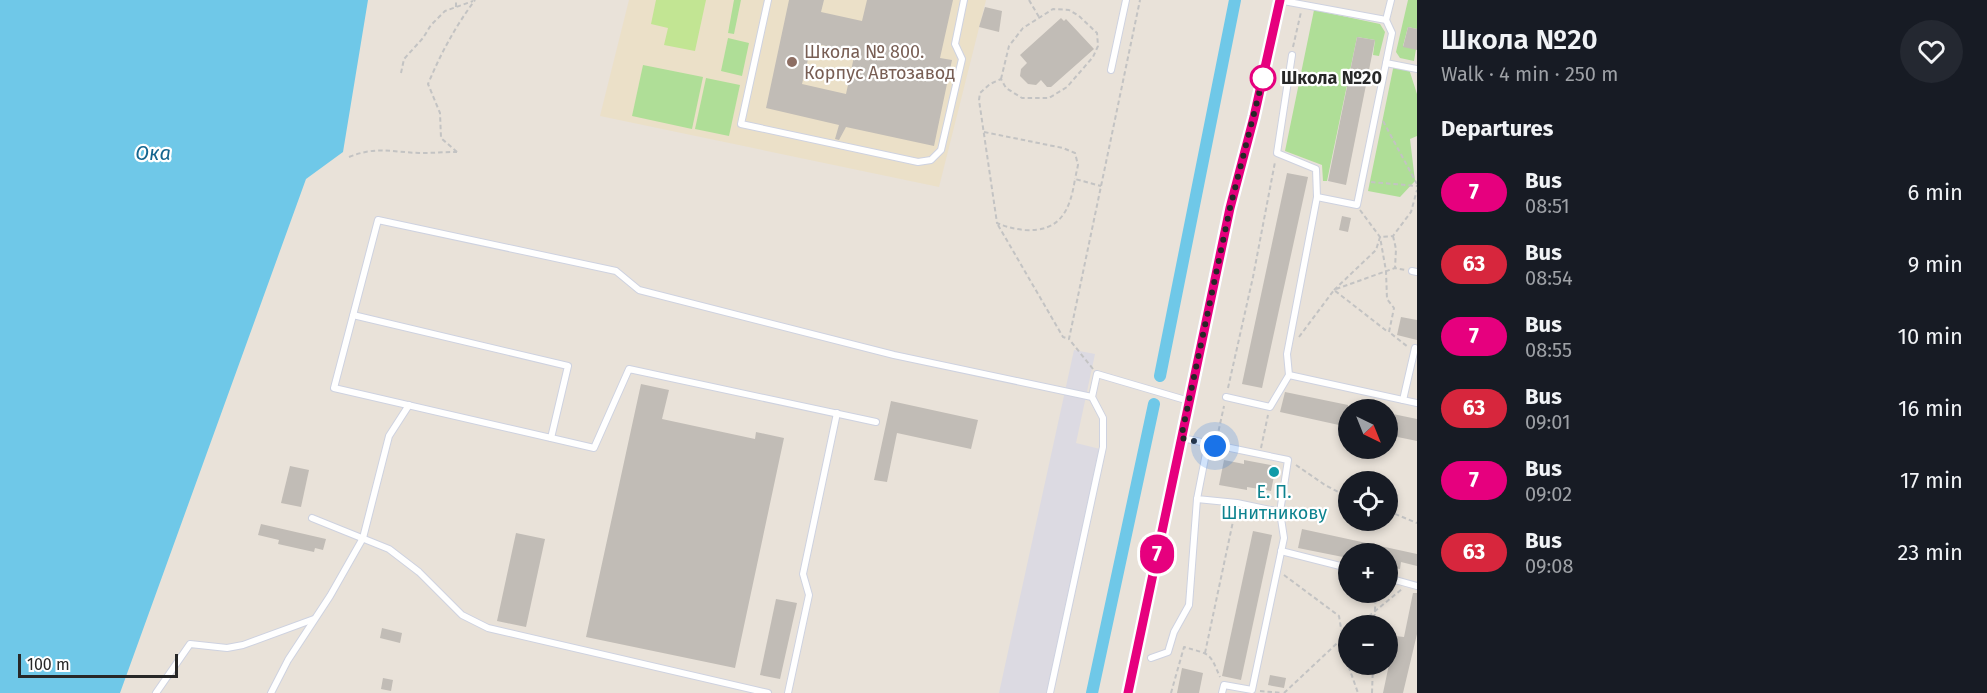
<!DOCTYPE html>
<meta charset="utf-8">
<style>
:root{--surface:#171b24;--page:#242831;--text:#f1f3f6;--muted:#9ea1a6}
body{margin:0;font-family:"Fira Sans",sans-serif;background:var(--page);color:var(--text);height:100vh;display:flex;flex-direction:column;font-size:22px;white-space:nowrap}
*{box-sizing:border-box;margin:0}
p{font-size:20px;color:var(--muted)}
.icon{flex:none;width:33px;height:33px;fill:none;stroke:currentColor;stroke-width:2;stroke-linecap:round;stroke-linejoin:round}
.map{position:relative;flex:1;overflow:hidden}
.side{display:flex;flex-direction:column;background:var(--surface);width:570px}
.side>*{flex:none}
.badge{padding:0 12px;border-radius:20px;font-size:21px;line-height:39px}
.needle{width:39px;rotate:137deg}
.tools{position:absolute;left:1338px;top:399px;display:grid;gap:12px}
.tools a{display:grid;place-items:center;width:60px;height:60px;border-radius:50%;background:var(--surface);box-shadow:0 3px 9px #0003;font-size:30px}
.scale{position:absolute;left:18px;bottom:15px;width:160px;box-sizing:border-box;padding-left:6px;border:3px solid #272727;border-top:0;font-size:16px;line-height:21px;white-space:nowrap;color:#272727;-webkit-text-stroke:4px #fff;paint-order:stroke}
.you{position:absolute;width:30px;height:30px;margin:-15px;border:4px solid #fff;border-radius:50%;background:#1a73e8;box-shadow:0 0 0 9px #1a73e833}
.map>.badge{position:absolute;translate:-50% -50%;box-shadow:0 0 0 3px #fff}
h2{padding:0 24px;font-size:22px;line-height:54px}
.round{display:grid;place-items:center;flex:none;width:63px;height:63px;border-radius:32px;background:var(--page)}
.headline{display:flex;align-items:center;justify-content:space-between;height:102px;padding:0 24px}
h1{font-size:28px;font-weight:600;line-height:45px}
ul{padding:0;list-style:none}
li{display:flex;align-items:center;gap:18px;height:72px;padding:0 24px}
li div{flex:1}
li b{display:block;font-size:22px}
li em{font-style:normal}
li .badge{min-width:66px;font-weight:700;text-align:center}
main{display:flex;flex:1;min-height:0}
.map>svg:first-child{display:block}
</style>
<main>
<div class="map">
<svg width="1417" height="693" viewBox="0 0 1417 693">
<rect width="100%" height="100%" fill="#e9e2d9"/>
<path fill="#dcdae2" d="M1074,350l21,4 -19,89 28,7 -53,243h-52z"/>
<path fill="#ebe0c8" d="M629,0h357l-47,187 -339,-71z"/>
<g fill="#afde97">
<path d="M734,0h7l-7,34 -6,-1z"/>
<path d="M1408,0h9v29l-9,-2 -5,19 13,3 -2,12 -14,-3 -4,-6z"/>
<path d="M1314,10l66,14 5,8 -6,24 -6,-1 2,-15 -18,-3 -30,144h-4l-1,-16 -37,-14z"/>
<path d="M728,38l21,5 -7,33 -21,-5z"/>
<path d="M1394,64l14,2 9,28v42l-7,3 5,42 -15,16 -32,-6z"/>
<path d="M643,65l60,12 -11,52 -60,-13z"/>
<path d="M706,78l34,7 -11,51 -34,-7z"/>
</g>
<path fill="#c2e593" d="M656,0h50l-11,51 -31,-6 4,-17 -17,-4z"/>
<path fill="#6fc8e8" d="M0,0h368l-25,152 -37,27 -186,514h-120z"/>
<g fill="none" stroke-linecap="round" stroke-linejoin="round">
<g stroke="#6fc8e8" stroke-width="12">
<path d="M1160,376l75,-376"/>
<path d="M1092,693l62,-289"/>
</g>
</g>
<g fill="#c1bcb6" fill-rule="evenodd">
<path d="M789,0h35l-3,12 41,9 5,-21h86l-13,58 12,2 -18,86 -88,-19 -7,13 -4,-1 4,-14 -73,-17zM812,43l43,9 -9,42 -44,-10z"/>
<path d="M985,7l17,4 -3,21 -20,-5z"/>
<path d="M1061,18l3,3 2,-2 28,30 -43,38h-4l-6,-7 -5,5 -8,-1 -8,-8 1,-7 6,-6 -7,-8z"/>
<path d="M1408,27l9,2v21l-14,-3z"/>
<path d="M1357,37l18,3 -29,145 -18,-4z"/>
<path d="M1287,173l21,4 -46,211 -20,-4z"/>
<path d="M1342,216l9,2 -3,14 -9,-2z"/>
<path d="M1401,317l16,3v20l-20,-5z"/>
<path d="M641,384l28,6 -7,29 93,20 1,-7 28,6 -49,230 -149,-31z"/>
<path d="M1285,392l63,13v22l-68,-15z"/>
<path d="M891,401l87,19 -7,29 -74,-16 -10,49 -13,-2z"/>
<path d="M1388,413l29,6v22l-29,-6z"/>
<path d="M1224,460l20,4v-4l32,6 -5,25 -24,-4v3l-28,-5z"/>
<path d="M290,466l19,4 -8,37 -20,-4z"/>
<path d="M261,524l65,15 -3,11 -8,-2 -1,4 -36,-8 1,-4 -21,-5z"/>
<path d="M1302,529l115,25v12l-16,-4 -1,7 -12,-2v-13h-40v4l-50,-10z"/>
<path d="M1253,531l19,4 -31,145 -19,-4z"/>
<path d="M516,533l29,6 -19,88 -29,-6z"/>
<path d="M1413,593h4v41l-14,59h-20l12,-57 9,1z"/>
<path d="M776,599l21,4 -17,76 -20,-4z"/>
<path d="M382,628l20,5 -2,10 -20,-5z"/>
<path d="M1182,668l21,5 -4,20h-22z"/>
<path d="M1270,675l16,3 -2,10 -16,-3z"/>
<path d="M383,678l10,2 -2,11 -10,-2z"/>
</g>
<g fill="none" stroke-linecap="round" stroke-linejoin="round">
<defs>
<g id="service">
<path d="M768,0l-27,124 177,38 13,-2 10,-10 21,-91 -7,-15 9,-44"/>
<path d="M1278,0l108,20 5,-20"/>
<path d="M1386,20l6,13 -6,30 31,6"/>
<path d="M1292,55l-15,98 39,16 1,28 40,8 29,-142"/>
<path d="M1111,70l15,-70"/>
<path d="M1317,197l-30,157 2,21 128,28"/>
<path d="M1412,271l5,1"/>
<path d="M353,315l215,51 -17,72 -217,-50 44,-168 238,51 23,19 255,65 198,42"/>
<path d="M1226,397l44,10 19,-32"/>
<path d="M1403,400l12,-52 2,1"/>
<path d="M551,438l43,10 35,-79 247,53"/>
<path d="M1182,438l106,22 -8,52 4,26 -32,152 -28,-5 -2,8"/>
<path d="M1208,443l-11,56 40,4 43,9"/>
<path d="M312,518l77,31 30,23 43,43 26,13 280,65"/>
<path d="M1281,551l67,17"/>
<path d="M1388,578l29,8"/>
<path d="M1151,658l17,-6 6,-20 15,-27 8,-106"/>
<path d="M156,693l34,-49 37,4 16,-3 71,-26"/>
<path d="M271,693l17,-33 42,-64 33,-58 26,-102 20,-31"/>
<path d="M788,693l21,-98 -6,-21 34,-161"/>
<path d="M1050,693l53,-246v-29l-11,-21 5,-23 92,27"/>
</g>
<path id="minor" d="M1128,693l102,-485 24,-91 26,-117"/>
</defs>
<use href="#service" stroke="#ced2e0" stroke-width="8"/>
<use href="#minor" stroke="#ced2e0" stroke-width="14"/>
<g stroke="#c3c3c3" stroke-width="2" stroke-dasharray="4.5 3" stroke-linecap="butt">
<path d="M1029,0l10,17"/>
<path d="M456,7v-7"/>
<path d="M1293,47l8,-35"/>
<path d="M401,73l3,-14 19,-21 8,-13 14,-14 28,-10"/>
<path d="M1001,79l8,-33 14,-18 30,-19 16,1 10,6 18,17 1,13 -5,11 -26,30 -18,11h-27l-16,-10 -5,-9 -11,5 -10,9 -1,7 18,123c9,4 18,6 28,7 35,2 45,-19 50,-51l26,7"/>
<path d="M1383,121l34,63"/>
<path d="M984,132l79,16 12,5 3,12 -3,14"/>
<path d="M457,152l-16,-14 -1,-25 -12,-29c13,-31 27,-57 47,-84"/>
<path d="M349,157c27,-11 43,-5 70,-4 13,0 26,-1 38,-1"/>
<path d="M1371,182l46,4"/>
<path d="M1360,210l20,27 6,34 1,28 7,9 -5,24 19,15"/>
<path d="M998,225l65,112 6,2"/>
<path d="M1393,236l3,13 -1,19"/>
<path d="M1336,289l59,-21 10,2"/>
<path d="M1334,290l42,-40 4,-13 13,-1 18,-24 6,-22"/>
<path d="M1299,337l35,-47 54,42"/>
<path d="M1093,369l-24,-30 71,-339"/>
<path d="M1228,388l25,-111 22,-115"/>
<path d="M1217,438l7,-32"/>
<path d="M1261,448l7,-33"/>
<path d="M1296,465l29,20 23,12"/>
<path d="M1388,511l29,12"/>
<path d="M1284,575l55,41 7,43 12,34"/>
<path d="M1357,626l45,-37"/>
<path d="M1374,626l2,-34"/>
<path d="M1205,653l30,-141"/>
<path d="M1260,691l22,2"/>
<path d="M1171,693l13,-46c28,8 25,5 36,30"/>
<path d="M1284,693l64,-60"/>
<path d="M1372,693l1,-29"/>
</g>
<use href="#service" stroke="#fff" stroke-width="6"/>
<use href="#minor" stroke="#fff" stroke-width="12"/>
</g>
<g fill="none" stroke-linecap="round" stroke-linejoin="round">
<defs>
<path id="line" d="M1128,693l102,-485 24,-91 26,-117"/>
</defs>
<use href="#line" stroke="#fff" stroke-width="14"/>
<use href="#line" stroke="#e6007e" stroke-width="9"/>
<path stroke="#272727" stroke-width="6" stroke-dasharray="0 10.8" d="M1215,446l-34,-8 49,-230 33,-130"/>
</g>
<circle fill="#8d6e63" stroke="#fff" stroke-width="2" cx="792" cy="62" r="6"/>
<circle fill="#fff" stroke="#e6007e" stroke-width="3" cx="1263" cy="78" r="12"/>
<circle fill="#0f9aa8" stroke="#fff" stroke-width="2" cx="1274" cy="472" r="6"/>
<g text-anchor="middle" stroke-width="4.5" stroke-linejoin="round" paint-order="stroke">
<g font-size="18" fill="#785e54" stroke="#fff" text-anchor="start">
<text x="804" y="58">Школа № 800.<tspan x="804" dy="21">Корпус Автозавод</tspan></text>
</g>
<g font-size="18" font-weight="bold" fill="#272727" stroke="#fff" text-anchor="start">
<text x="1281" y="84">Школа №20</text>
</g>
<g font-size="18" fill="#0d838f" stroke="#fff">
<text x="1274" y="498">Е. П.<tspan x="1274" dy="21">Шнитникову</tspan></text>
</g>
<g font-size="20" font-style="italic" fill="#13658f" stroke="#fff">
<text x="153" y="160">Ока</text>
</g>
</g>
</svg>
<div class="tools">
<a><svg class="needle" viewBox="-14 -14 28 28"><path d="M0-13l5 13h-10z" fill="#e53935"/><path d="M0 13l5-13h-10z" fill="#9ea1a6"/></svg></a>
<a><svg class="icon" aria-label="locate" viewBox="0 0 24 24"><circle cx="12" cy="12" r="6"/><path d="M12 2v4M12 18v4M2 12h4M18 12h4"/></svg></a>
<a>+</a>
<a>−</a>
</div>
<div class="scale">100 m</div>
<div class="you" style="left:1215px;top:446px"></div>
<b class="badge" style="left:1157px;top:554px;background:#e6007e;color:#fff">7</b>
</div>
<section class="side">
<div class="headline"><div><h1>Школа №20</h1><p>Walk · 4 min · 250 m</p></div><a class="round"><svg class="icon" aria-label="heart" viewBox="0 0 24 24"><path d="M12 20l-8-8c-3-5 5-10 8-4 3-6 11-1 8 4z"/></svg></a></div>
<h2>Departures</h2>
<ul>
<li><span class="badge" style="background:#e6007e;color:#fff">7</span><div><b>Bus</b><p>08:51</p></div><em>6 min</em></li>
<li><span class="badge" style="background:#d7263d;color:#fff">63</span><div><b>Bus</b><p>08:54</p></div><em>9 min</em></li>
<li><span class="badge" style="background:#e6007e;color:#fff">7</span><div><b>Bus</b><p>08:55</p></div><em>10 min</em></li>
<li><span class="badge" style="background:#d7263d;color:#fff">63</span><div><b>Bus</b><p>09:01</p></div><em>16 min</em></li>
<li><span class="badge" style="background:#e6007e;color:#fff">7</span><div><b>Bus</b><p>09:02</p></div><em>17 min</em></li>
<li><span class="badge" style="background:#d7263d;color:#fff">63</span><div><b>Bus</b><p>09:08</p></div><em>23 min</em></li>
</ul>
</section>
</main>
